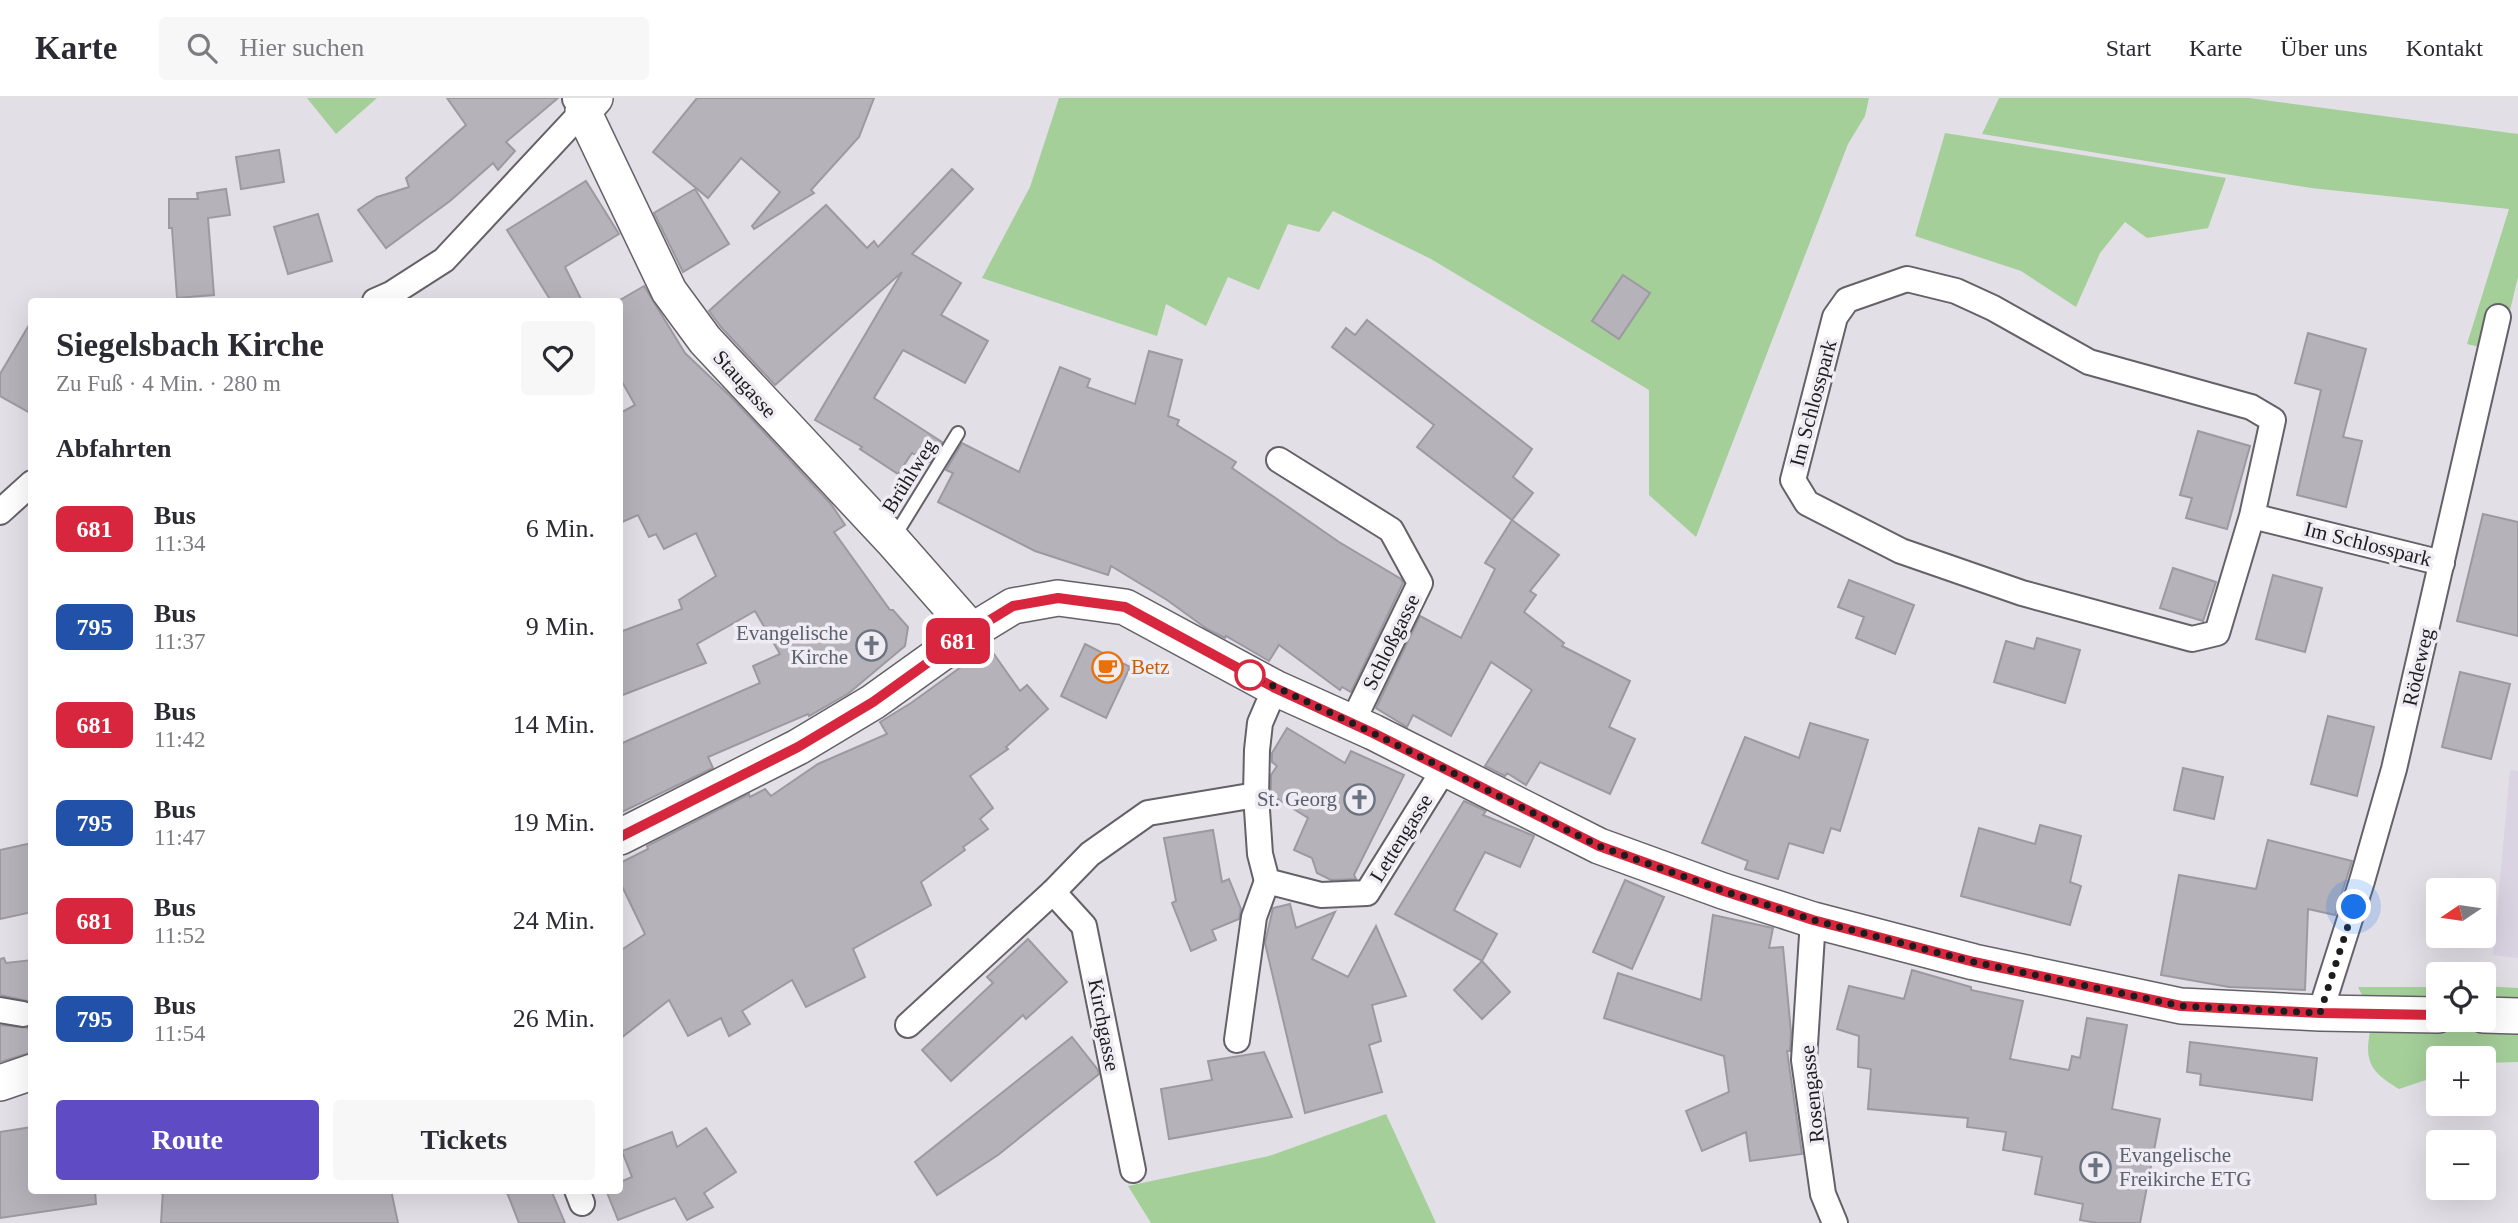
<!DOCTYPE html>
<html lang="de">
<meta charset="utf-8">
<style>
:root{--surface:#fff;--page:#f7f7f7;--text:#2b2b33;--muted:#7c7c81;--line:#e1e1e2;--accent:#5f4cc5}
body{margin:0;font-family:"Times New Roman",serif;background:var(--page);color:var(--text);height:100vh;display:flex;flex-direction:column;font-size:26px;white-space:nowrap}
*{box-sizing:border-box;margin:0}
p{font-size:23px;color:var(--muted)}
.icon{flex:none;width:38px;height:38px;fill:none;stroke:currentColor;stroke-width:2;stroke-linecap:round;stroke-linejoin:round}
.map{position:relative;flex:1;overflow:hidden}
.details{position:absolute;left:28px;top:200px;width:595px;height:896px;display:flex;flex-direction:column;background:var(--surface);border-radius:7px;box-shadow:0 7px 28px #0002}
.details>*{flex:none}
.badge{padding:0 14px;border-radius:10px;font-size:24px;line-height:46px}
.needle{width:46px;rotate:257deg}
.buttons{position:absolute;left:2426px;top:780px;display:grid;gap:14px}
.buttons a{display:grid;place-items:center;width:70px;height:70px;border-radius:7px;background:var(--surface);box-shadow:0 7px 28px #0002;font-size:35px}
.you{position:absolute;width:35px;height:35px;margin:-18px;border:5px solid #fff;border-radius:50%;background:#1a73e8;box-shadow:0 0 0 10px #1a73e833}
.map>.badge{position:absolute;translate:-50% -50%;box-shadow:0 0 0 4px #fff}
h2{padding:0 28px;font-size:26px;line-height:63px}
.round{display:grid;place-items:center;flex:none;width:74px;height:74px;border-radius:7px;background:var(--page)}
.head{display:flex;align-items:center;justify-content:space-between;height:119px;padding:0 28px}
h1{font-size:33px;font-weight:700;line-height:52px}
.cta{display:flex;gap:14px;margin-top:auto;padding:14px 28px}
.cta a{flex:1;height:80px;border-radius:7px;background:var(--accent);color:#fff;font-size:28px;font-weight:700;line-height:80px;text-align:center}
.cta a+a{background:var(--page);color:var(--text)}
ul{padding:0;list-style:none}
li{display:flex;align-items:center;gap:21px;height:98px;padding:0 28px}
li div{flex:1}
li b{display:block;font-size:26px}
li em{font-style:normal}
li .badge{min-width:77px;font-weight:700;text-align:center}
header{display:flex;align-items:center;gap:42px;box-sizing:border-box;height:98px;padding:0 35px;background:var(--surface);border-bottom:2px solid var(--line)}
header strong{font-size:33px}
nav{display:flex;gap:38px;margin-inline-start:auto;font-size:24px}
.search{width:490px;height:63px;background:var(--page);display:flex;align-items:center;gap:18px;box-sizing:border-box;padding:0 24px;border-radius:7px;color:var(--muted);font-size:26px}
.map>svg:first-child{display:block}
</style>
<header>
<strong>Karte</strong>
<div class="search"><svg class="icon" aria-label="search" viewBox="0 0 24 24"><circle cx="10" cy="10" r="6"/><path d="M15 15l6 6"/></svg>Hier suchen</div>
<nav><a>Start</a><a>Karte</a><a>Über uns</a><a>Kontakt</a></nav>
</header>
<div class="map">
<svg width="2518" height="1125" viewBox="0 0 2518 1125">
<rect width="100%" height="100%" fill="#e3dfe7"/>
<path fill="#dad3e2" d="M2510,672l8,1v187l-25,-3z"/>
<g fill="#a4cf99">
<path d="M307,0h70l-41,36z"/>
<path d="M1059,0h810l-4,18 -17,28 -152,393 -47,-42v-105l-218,-131 -98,-48 -14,21 -31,-8 -29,66 -31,-13 -22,49 -40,-22 -9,32 -175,-58 48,-91z"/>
<path d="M1999,0h250l269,36v143l-18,75 -33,-8 42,-135 -198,-21 -329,-54z"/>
<path d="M1945,35l281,45 -18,50 -61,10 -22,-16 -25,31 -24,54 -55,-36 -106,-35z"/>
<path d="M2483,888l35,2v10l-35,-2z"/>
<path d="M2358,889h80v9l-75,1z"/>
<path d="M2370,933h120l28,2v29l-35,1v-4h-45v17l-39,13c-27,-17 -35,-25 -29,-58z"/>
<path d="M1386,1016l50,109h-285l-23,-37 141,-30z"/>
</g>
<g fill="#b6b2ba" stroke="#9d99a1" stroke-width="2">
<path d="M447,0h111l-52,44 9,9 -17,19 -5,-7 -43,38 -64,47 -28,-38 19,-13 32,-10 -3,-9 60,-53z"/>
<path d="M697,0h177l-15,39 -48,53 3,3 -60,36 -2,-3 28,-34 -39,-34 -33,40 -55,-46z"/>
<path d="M279,52l5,32 -43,7 -5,-32z"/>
<path d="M952,71l21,20 -61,65 49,29 -20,32 47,26 -23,42 -62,-33 -29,48 68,44 -12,20 -18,-9 -14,21 -38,-25 2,-2 -47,-27 87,-148 -127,113 -54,-58 -12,-16 117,-106 41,43 7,-7 4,6z"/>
<path d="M586,83l33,53 -54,33 17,34h-31l-44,-71z"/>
<path d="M226,91l4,26 -22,3 6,77 -37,3 -5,-70h-3v-29h29l-1,-6z"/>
<path d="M695,91l34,55 -46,28 -29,-59z"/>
<path d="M318,116l14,47 -44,13 -14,-47z"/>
<path d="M1623,177l27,18 -31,46 -27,-18z"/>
<path d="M644,188l41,67 45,43 101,108 14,21 -11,7 56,78h3l15,17 -3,19 -56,47 -40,23 -1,-2 -100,43 5,11 -93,45v-69l140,-61 -7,-17 27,-12 -25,-43 -58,33 9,19 -86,33v-64l62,-23 -3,-9 37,-24 -20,-43 -32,16 -8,-15 -7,3 -11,-22 -18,8v-110l15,-8 -15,-27v-78z"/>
<path d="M32,222v94l-32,-18v-22z"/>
<path d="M1367,222l165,129 -19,28 20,16 -21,27 -95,-73 17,-22 -102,-78 14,-19 9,7z"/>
<path d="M2308,235l58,16 -23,88 19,4 -16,66 -49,-12 24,-105 -26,-7z"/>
<path d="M1149,253l33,9 -14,56 11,4 -2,5 59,37 -4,6 107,74 62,37 2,4 -52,109 -9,-5 -2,3 -61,-45 -10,16 -43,-25 -1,2 -18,-9 -40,-29 -56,-34 -3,9 -73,-24 -97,-49 15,-29 -7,-3 16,-27 57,29 41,-105 30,12 -3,8 48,17z"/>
<path d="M2198,333l52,15 -23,83 -41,-11 6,-20 -12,-3z"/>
<path d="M2483,416l35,8v114l-61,-15z"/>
<path d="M1512,422l47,35 -29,36 6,4 -12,17 40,31 -2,3 68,35 -21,46 26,12 -25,55 -70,-32 -14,23 -19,-12 -2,3 -20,-10 47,-76 -41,-28 -40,74 -38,-21 -6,12 -31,-19 44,-92 41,22 34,-69 -10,-6z"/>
<path d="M2173,470l43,14 -13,39 -43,-13z"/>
<path d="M2273,477l49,13 -17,64 -49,-13z"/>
<path d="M1849,482l65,25 -19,49 -39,-16 8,-21 -26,-10z"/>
<path d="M2037,540l43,12 -15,53 -71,-21 12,-41 28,8z"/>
<path d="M1085,546l45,23 -24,51 -45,-22z"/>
<path d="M989,549l31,44 7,-6 21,24 -42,38 2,2 -38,27 23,32 -13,11 8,10 -25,18 2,3 -44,32 10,23 -78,44 12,28 -59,30 -14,-27 -50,31 8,13 -21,12 -8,-18 -33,18 -19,-36 -49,39v-88l25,-17 -25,-52v-19l28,-14 -1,-3 102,-52 1,3 15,-8 6,7 47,-32 69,-30 -7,-12 31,-19z"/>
<path d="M2460,574l50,12 -19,75 -49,-12z"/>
<path d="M2328,618l46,11 -17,69 -46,-12z"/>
<path d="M1810,625l58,17 -28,91 -9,-3 -8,25 -34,-10 -11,36 -33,-10 3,-8 -46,-18 43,-106 54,21z"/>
<path d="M1287,630l58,35 6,-12 53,24 -50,100 2,4 -25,1 -14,-7 -5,-15 -18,-8 14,-32 -37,-23v-20l6,-9 -5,-4v-9z"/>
<path d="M2183,670l40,9 -9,42 -40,-9z"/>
<path d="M1464,703l22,10 -3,4 51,21 -14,31 -35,-15 -31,58 43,24 -15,27 -87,-47z"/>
<path d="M2040,727l41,11 -11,46 11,4 -11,39 -109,-29 18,-68 56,16z"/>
<path d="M1213,732l9,52 7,-3 12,30 -2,10 -27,11 4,10 -25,11 -19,-48 4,-2 -12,-63z"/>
<path d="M2268,742l84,21 -17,54 -27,-6 -3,81 -76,-3 -68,-12 18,-100 77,14z"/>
<path d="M32,745v69l-32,7v-69z"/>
<path d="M1625,782l39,17 -32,72 -39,-17z"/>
<path d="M1290,806l6,24 39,-16 -23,47 36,18 28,-51 30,70 -34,9 9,36 -12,4 13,47 -77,21 -40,-170 8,-35z"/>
<path d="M1713,817l60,13 -4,20 14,-1 8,85 -1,19h-3l15,103 -52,7 -4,-29 -44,19 -16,-40 43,-19 -5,-36 -120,-38 14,-45 83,27z"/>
<path d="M1028,841l39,43 -41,37 -3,-4 -72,66 -29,-31 71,-67 -6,-6z"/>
<path d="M4,860l2,5 26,-3v42l-32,-7v-36z"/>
<path d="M1482,863l28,31 -28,27 -28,-29z"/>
<path d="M1912,872l59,17v3l52,11 -13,58 59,11 3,-14 8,2 7,-40 40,7 -15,84 48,10 -20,104h-43l-17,-3 3,-16 -48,-10 7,-37 -39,-7 3,-18 -39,-5 1,-9 -100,-9 3,-40 -13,-2 1,-31 -22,-7 12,-43 55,13z"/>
<path d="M0,927l28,3 4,11v13l-32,10z"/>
<path d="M1072,939l26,33 1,4 -101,81 -61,40 -22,-33z"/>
<path d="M2190,944l127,16 -5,42 -112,-15 1,-11 -14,-2z"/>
<path d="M1264,954l28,65 -123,22 -8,-50 51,-9 -4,-19z"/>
<path d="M32,1029v63h63l1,14 -96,14v-86z"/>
<path d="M706,1030l30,44 -32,21 9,14 -26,13 -12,-22 -57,22 -12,-30h14v-8l12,-5 -10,-26 50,-19 5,15z"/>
<path d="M163,1092h228l7,33h-237z"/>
<path d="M506,1092h45l14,33h-46z"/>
</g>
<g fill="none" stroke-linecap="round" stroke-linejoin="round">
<defs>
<path id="lane" d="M894,439l64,-104"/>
<g id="street">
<path d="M375,203l16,-7 53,-34 139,-149 -8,-12"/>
<path d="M1279,362l112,70 29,53 -68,140"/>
<path d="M0,414l32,-29"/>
<path d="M2252,418l-35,117 -25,6 -170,-46 -121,-42 -94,-48 -14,-23 42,-163 12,-17 60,-21 49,12 37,17 96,54 162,45 22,13 -21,96 190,47"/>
<path d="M1275,590l-15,35 -3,27 -1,45 4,59 7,27 54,14 46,-2 78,-125"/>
<path d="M1053,794l31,34 49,244"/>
<path d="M1813,822l-9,140 19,134 12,29"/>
<path d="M0,912l23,4"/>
<path d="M2320,915l42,-132 32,-112 104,-452"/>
<path d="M908,927l145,-133 37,-38 58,-41 108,-18"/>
<path d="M1237,942l17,-123 13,-36"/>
<path d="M577,1092l5,13"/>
</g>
<g id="secondary">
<path d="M595,0l-12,13 86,180 36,49 187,200 80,91"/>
<path d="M620,739l178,-90 75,-45 99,-71 41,-25 45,-8 67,9 150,81 98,44 226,114 124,45 90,29 161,42 207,44 139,7 118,2"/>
<path d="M2483,917l35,1"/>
<path d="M0,985l32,-11"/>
</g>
</defs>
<use href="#lane" stroke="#656168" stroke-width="16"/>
<use href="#street" stroke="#656168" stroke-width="28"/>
<use href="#secondary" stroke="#656168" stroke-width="38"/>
<use href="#lane" stroke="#fff" stroke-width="12"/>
<use href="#street" stroke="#fff" stroke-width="24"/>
<use href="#secondary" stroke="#fff" stroke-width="35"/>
</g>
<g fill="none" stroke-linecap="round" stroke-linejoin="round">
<defs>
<path id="line" d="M620,739l178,-90 75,-45 99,-71 41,-25 45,-8 67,9 150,81 98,45 226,113 125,45 89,29 161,42 207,44 139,7 118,2"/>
</defs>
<use href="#line" stroke="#fff" stroke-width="16"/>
<use href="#line" stroke="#d7263d" stroke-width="10"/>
<path stroke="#1d1c1f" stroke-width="7" stroke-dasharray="0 12.6" d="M1250,577l123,58 226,113 125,45 89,29 161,42 207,44 139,7 34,-106"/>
</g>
<defs>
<symbol id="church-ring" viewBox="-11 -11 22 22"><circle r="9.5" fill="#f0ecf4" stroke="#6b7280" stroke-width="1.5"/><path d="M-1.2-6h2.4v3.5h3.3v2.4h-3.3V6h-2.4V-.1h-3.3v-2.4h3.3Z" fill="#6b7280"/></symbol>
<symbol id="cafe-ring" viewBox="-11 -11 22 22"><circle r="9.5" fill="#f0ecf4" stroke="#e8710a" stroke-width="1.5"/><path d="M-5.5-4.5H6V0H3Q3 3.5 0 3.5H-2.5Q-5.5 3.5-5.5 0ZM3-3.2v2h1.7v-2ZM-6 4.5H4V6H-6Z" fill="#e8710a"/></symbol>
</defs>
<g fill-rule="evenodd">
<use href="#church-ring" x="854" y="530" width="35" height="35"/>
<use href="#cafe-ring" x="1090" y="552" width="35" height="35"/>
<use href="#church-ring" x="1342" y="684" width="35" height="35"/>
<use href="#church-ring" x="2078" y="1052" width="35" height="35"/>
</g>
<circle fill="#fff" stroke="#d7263d" stroke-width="3.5" cx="1250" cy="577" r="14"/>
<g text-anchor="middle" stroke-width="7" stroke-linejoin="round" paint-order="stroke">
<g font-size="21" fill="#1d1c1f" stroke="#f0ecf4">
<text transform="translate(745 286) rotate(48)" y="7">Staugasse</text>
<text transform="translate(1813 305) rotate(-75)" y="7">Im Schlosspark</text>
<text transform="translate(909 378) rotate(-58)" y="7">Brühlweg</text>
<text transform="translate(2368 446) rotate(14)" y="7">Im Schlosspark</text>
<text transform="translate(1391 544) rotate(-64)" y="7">Schloßgasse</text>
<text transform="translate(2418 569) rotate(-77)" y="7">Rödeweg</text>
<text transform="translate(1401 740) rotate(-58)" y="7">Lettengasse</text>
<text transform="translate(1104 927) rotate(79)" y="7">Kirchgasse</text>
<text transform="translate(1812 996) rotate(-96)" y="7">Rosengasse</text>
</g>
<g font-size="21" fill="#5b616d" stroke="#f0ecf4" text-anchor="end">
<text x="848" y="542">Evangelische<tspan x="848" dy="24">Kirche</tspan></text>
<text x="1337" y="708">St. Georg</text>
<text x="2119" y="1064" text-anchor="start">Evangelische<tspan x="2119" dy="24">Freikirche ETG</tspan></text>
</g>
<g font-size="21" fill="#c56008" stroke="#f0ecf4" text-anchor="start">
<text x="1131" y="576">Betz</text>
</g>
</g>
</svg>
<div class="buttons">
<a><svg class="needle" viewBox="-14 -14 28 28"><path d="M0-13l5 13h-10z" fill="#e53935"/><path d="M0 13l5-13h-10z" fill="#7c7c81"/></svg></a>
<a><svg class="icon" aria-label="locate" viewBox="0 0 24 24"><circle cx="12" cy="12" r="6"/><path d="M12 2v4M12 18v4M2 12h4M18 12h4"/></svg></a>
<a>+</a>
<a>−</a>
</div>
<div class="you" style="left:2354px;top:809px"></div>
<b class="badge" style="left:958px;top:543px;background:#d7263d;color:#fff">681</b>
<section class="details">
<div class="head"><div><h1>Siegelsbach Kirche</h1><p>Zu Fuß · 4 Min. · 280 m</p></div><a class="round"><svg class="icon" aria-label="heart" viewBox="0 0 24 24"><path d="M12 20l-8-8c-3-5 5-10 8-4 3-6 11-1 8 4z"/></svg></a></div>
<h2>Abfahrten</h2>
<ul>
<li><span class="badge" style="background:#d7263d;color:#fff">681</span><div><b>Bus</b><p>11:34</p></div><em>6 Min.</em></li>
<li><span class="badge" style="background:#2251aa;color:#fff">795</span><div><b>Bus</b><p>11:37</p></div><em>9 Min.</em></li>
<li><span class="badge" style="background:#d7263d;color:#fff">681</span><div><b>Bus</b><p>11:42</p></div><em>14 Min.</em></li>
<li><span class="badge" style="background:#2251aa;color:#fff">795</span><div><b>Bus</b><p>11:47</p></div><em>19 Min.</em></li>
<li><span class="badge" style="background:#d7263d;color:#fff">681</span><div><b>Bus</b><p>11:52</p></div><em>24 Min.</em></li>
<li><span class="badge" style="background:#2251aa;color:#fff">795</span><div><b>Bus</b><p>11:54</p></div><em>26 Min.</em></li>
</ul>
<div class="cta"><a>Route</a><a>Tickets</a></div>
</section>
</div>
